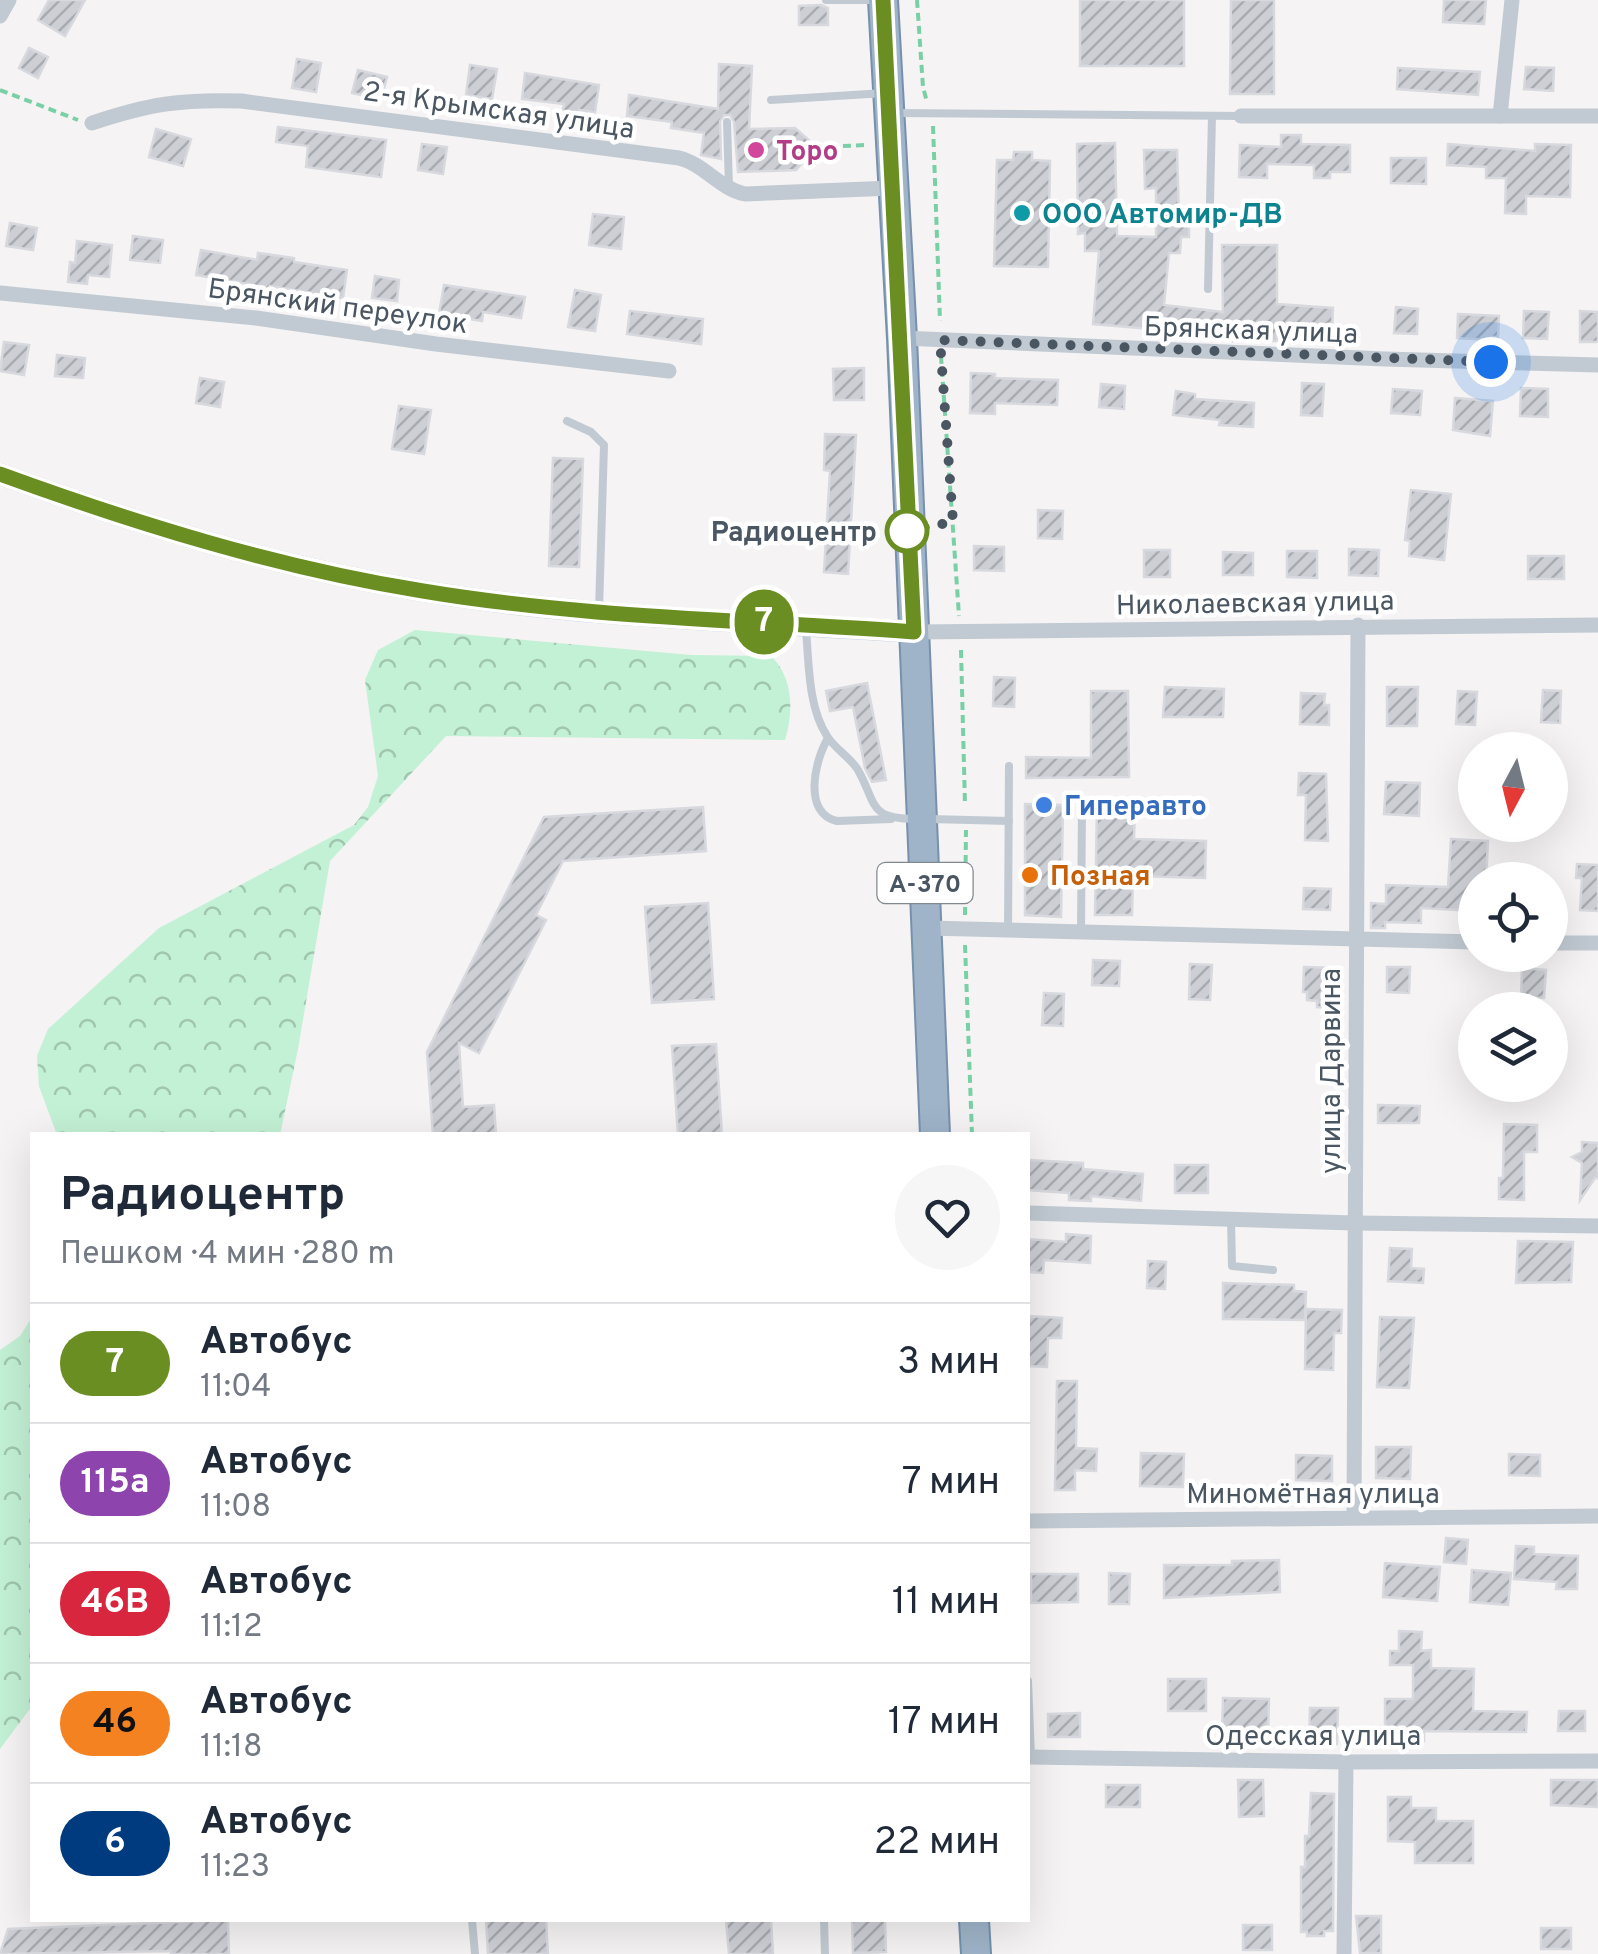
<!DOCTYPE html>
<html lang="ru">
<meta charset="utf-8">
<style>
:root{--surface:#fff;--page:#f6f6f7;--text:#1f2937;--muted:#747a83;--line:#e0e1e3}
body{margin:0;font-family:Overpass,sans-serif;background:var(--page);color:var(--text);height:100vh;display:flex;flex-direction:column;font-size:38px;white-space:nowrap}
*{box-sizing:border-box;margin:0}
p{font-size:32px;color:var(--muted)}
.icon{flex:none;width:55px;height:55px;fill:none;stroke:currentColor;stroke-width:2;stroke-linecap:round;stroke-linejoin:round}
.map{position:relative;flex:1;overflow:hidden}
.panel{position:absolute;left:30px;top:1132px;width:1000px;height:790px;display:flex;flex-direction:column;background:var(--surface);border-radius:0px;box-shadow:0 10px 40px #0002}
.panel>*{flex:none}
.badge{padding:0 20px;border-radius:32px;font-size:35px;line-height:65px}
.needle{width:65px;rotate:187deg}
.buttons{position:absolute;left:1458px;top:732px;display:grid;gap:20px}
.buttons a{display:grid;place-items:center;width:110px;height:110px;border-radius:50%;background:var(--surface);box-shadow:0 10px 40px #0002;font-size:50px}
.you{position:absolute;width:50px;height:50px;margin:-25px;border:8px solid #fff;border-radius:50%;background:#1a73e8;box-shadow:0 0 0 15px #1a73e833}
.map>.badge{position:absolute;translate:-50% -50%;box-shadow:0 0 0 5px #fff}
.round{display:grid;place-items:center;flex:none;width:105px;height:105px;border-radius:52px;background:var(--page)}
.head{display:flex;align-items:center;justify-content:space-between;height:170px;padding:0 30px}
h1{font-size:48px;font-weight:700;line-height:75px}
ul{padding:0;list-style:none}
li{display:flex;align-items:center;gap:30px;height:120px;padding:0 30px;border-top:2px solid var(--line)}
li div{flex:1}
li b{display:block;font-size:38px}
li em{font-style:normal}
li .badge{min-width:110px;font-weight:700;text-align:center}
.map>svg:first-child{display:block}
</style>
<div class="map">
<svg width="1598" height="1954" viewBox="0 0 1598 1954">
<defs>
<pattern id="forest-crowns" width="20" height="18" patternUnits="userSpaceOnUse" patternTransform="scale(2.5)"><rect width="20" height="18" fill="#c3f1d5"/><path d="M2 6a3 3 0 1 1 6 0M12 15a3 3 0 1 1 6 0" fill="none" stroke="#a0c6b0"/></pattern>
<pattern id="building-hatch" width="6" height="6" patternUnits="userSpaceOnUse" patternTransform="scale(2.5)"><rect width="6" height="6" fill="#cdcfd5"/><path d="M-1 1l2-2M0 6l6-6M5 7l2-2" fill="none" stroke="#a8abb0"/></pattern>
</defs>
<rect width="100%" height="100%" fill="#f5f3f3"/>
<g fill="url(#forest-crowns)">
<path d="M415,630l276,25 80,1c22,21 23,55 14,84l-339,-4 -116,125 -32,188 -18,86h-223l-18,-49 -2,-30 11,-27 111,-101 195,-103 14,-18 10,-31 -13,-96 13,-30z"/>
<path d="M32,1317v389l-32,43v-399l20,-14z"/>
</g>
<g fill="url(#building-hatch)" stroke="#d7d9de" stroke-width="2.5">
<path d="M49,0h36l-20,36 -27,-16z"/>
<rect x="1080" y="0" width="104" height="66"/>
<path d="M1231,0h43v94h-44z"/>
<path d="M1444,0h42l-2,24 -41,-2z"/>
<path d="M821,5l7,3v17h-29v-19z"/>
<path d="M29,48l19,9 -10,21 -19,-10z"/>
<path d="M297,59l24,4 -5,29 -24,-4z"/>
<path d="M719,64l33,2 -3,63 46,-1 17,15v9l-16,18 -58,2 -4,-50 -4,-7h-6l-4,6 1,38 -20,-4 3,-22 -33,-5 1,-6 -45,-6 2,-21 89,14z"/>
<path d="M470,65l27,4 -5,30 -26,-4z"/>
<path d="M1526,67l28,1 -1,23 -29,-2z"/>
<path d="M1398,68l82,4 -2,23 -81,-6z"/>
<path d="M358,70l29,7 -6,22 -29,-6z"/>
<path d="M525,73l74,12 -4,27 -16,-2 -1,8 -16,-3 2,-11 -42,-5z"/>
<path d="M278,127l108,13 -5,37 -75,-10 2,-21 -32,-4z"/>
<path d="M156,129l35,10 -8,27 -34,-9z"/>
<path d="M1281,135h20v9l49,1v27h-20v6h-16v-13l-47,-1v14l-28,-1 1,-32 41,2z"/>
<path d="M1115,143l2,93 39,1v-49l-11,1 -1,-39h33l2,67h10v20h-8l-1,16h-11l-5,52 59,7 -1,-67h55v59l56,4 -1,22 -55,-4v15h-46l-55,-10 -83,-7 6,-73h-14v-18l-7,1 -1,-90z"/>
<path d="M422,144l25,3 -4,27 -25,-4z"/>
<path d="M1448,144l87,7v-7l36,1 -1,52 -44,-1v18l-21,-1 1,-35h-20v-11l-39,-2z"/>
<path d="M1014,152h18v8l18,1 -2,106 -54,-1 3,-106h16z"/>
<path d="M1391,158h35v26l-35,-1z"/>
<path d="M593,214l31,3 -3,32 -32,-4z"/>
<path d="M10,223l27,5 -4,22 -27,-4z"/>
<path d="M133,236l30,4 -3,23 -30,-3z"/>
<path d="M77,241l35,4 -3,32 -21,-2 -1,9 -19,-2 2,-20 5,1z"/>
<path d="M201,250l56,10 1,-7 36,5v4l53,8 -4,28 -73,-12 -1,7 -16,-2 1,-6 -58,-10z"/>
<path d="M375,276l24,4 -2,21 -25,-3z"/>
<path d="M444,285l81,12 -4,21 -38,-6 -1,9 -43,-7z"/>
<path d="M575,290l26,5 -6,36 -27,-4z"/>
<path d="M1396,307l22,2 -1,25 -23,-1z"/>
<path d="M630,311l73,8 -2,25 -74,-10z"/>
<path d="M1524,311l25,1 -2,27 -24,-1z"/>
<path d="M1580,311l18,1v30h-18z"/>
<path d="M1458,314l41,2 -1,21h-7v3l-34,-2z"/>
<path d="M4,342l25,3 -5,30 -24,-4z"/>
<path d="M57,355l28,3 -2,20 -28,-2z"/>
<path d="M864,368v32h-30l-1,-31z"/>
<path d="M971,373l24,1v4l63,2 -1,25 -62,-2v11l-25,-1z"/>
<path d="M200,378l24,4 -4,25 -24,-4z"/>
<path d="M1302,383l22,1 -2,32 -21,-1z"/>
<path d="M1101,384l24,2 -1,23 -25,-2z"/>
<path d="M1521,388l27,1v28l-28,-1z"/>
<path d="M1393,389l29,2 -2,24 -29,-2z"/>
<path d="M1176,391l19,3v5l59,4 -1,24 -34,-2 1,-5 -47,-5z"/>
<path d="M1455,398l38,3 -3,35 -37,-6z"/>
<path d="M399,406l32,4 -7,44 -32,-5z"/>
<path d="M825,434l31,1 -8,139 -24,-2 6,-101 -6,-1z"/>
<path d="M553,458l30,1 -4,108 -30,-1z"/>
<path d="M1411,490l40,4 -7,66 -35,-4 1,-15 -5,-1z"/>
<path d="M1038,510l25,1 -1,28 -24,-1z"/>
<path d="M974,546l30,1v24l-30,-1z"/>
<path d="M1349,549l30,1 -1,26 -29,-1z"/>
<rect x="1144" y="550" width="26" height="27"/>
<path d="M1287,551h30v27l-30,-1z"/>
<path d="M1223,552l30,1v22h-30z"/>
<rect x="1528" y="556" width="36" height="23"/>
<path d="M994,677l21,1 -1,29 -21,-1z"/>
<path d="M867,683l19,97 -14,2 -7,-14 -12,-61 -23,4 -4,-20z"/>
<path d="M1165,687l59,2 -1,28h-60z"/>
<path d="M1387,687h31l-1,39h-30z"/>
<path d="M1543,690l18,1 -1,32 -19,-1z"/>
<path d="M1091,691h37l1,86 -103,1v-21l65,1z"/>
<path d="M1458,691l19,1 -2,33 -19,-1z"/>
<path d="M1301,693l24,1 -1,11h5v20l-29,-1z"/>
<path d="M1299,773l27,1 2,67 -23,-1 1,-45h-8z"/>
<path d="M1386,782l34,1 -1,33 -35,-2z"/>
<path d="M1025,804l38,1 -2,112 -36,-2z"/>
<path d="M1097,805l38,1 -1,33 72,2 -1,37 -72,-2 -1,39h-37z"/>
<path d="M703,807l3,44 -143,10 -27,54 10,5 -67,133 -20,-10 4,64 31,-2 2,30h-63l-6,-83 117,-235z"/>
<path d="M1451,839l37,2 -2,39h-11v31l-54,-3v15l-36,-1v6h-14v-25l15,1v-19l62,2z"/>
<path d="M1577,864l21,1v46l-18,-1 2,-32h-6z"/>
<path d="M1304,888l27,1 -1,21 -27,-1z"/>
<path d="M708,903l6,96 -62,4 -7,-96z"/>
<path d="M1093,960l27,1 -1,25 -27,-1z"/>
<path d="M1190,964l22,1 -2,35 -21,-1z"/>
<path d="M1304,967l29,1 -2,40 -14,-1v-6l-10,-1v-8h-4z"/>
<path d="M1387,967h23l-1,26 -22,-1z"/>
<path d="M1522,968l24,2 -2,28 -23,-1z"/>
<path d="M1044,993l20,1 -1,32 -21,-1z"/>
<path d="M716,1044l6,91h-44l-6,-89z"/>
<path d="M1378,1105l42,1 -1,17h-41z"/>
<path d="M1504,1124l33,1v27h-13v48l-25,-1v-21h4z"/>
<path d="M1582,1142l16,1v35h-3l-15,22 2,-37 -10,-6 10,-5z"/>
<path d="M1028,1160l55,3v6l60,5 -2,27 -50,-5v5l-22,-1v-7l-41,-3z"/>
<rect x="1175" y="1165" width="33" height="28"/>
<path d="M1066,1234l25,2 -1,27 -46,-3 -1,13 -15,-1v-33l38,3z"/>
<path d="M1518,1241l55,1 -2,40 -55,1z"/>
<path d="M1390,1248l22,1 -1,19 13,1 -1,14 -35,-2z"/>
<path d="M1148,1261l18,1 -1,27 -18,-1z"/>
<path d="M1223,1283l71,2v6l12,1 -1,28 -82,-1z"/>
<path d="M1306,1309l36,1 -1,23h-7l-1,37 -28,-1z"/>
<path d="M1028,1316l34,2 -1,20h-13l-1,29 -19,-1z"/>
<path d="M1380,1317l34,1 -5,70 -32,-1z"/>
<path d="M1057,1381h20l-1,67 21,1 -1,22 -21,-1v20h-20z"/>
<path d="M1376,1447h35l-1,32 -34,-1z"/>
<path d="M1141,1453l43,1 -1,33 -43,-1z"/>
<path d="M1509,1454l31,1v21l-31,-1z"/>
<path d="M1296,1455l36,1v25l-36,-1z"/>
<path d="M1446,1538l22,2 -2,24 -22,-2z"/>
<path d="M1516,1546l18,1v7l44,2 -1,33h-21l1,-7 -43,-3z"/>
<path d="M1279,1560l1,32 -116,6v-33h68v-4z"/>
<path d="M1385,1563l55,4 -3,34 -54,-4z"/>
<path d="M1472,1570l39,3 -3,32 -38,-3z"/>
<path d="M1109,1573l21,1 -1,30h-20z"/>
<path d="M1031,1574h47v28l-47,1z"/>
<path d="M1399,1631l23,1 -1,19 10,-1v18l43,1 -1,42 54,1 -1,20 -102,-1v10h-39v-42h28v-34h-23v-14h9z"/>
<rect x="1168" y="1679" width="38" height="32"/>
<path d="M1223,1698l46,1 -1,35 -46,-2z"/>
<path d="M1310,1708h28l-1,36h-28z"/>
<path d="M1559,1711h26v20h-27z"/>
<path d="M1080,1713v24h-32v-23z"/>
<path d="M1238,1780h25l1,36 -25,1z"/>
<path d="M1551,1780h47v27l-47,-2z"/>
<rect x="1106" y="1785" width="34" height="22"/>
<path d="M1311,1793l23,1 -1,137h-9v5h-17v-4h-6v-65h4v-31h4z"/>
<path d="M1388,1797h23v11h25v13h37v42h-58v-21l-27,-1z"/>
<path d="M1356,1916h25v37h-21z"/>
<path d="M228,1920l1,34h-58v-3l-171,3 8,-25z"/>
<path d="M486,1920h60l2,34h-60z"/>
<path d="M726,1920h45l2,34h-44z"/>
<path d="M852,1920h33l1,32 -33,1z"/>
<rect x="1243" y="1925" width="29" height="25"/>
<rect x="1541" y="1928" width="30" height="21"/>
</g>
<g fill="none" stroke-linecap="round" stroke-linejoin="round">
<defs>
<g id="trunk">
<path d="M883,0l19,338 33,797"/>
<path d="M974,1920l2,34"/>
</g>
</defs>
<use href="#trunk" stroke="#7690ad" stroke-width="32"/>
<g stroke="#7ad0a6" stroke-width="4" stroke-dasharray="8 5" stroke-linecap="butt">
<path d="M917,0l6,87 4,15"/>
<path d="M0,90l78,30"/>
<path d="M933,126l7,195"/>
<path d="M817,147l50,-2"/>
<path d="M941,356l18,260"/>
<path d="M961,650l4,155"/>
<path d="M965,915l1,-85"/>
<path d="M965,945l7,190"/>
</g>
<g stroke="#c1cad2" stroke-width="8">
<path d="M826,0h43"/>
<path d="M771,100l114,-7"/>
<path d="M895,113l346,3"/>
<path d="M727,122l2,66"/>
<path d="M1208,289l4,-173"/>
<path d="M567,421l24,11 13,13 -5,165"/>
<path d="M806,630c3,33 2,77 21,106 8,13 23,21 31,34 19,34 10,49 57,49"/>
<path d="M828,738c-13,22 -26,75 9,83l54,-2"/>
<path d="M929,819l80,2"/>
<path d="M1008,931l1,-165"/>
<path d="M1081,933l1,-129"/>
<path d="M1231,1219l1,47 41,4"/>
<path d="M1028,1681l3,76"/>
<path d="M472,1920l3,34"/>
<path d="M824,1920l1,34"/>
</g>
<g stroke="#c1cad2" stroke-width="15">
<path d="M0,16l9,-16"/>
<path d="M1241,116h357"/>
<path d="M1500,116l12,-116"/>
<path d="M92,123c57,-19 88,-24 149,-22l438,57c25,6 41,31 66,36l148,-6"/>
<path d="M0,293l256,25 180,26 233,27"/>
<path d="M902,338l483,21 213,6"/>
<path d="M914,632l684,-7"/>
<path d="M927,928l548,14"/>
<path d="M1550,943h48"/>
<path d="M1028,1213l326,10 244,3"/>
<path d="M1354,1517l4,-892"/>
<path d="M1028,1521l570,-5"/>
<path d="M1028,1757l318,5 252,-1"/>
<path d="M1344,1954l2,-192"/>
</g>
<path stroke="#c1cbd6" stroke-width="22" d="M0,474c137,50 279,94 423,117 161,27 328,30 491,41"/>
<use href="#trunk" stroke="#9fb4c9" stroke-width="28"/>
</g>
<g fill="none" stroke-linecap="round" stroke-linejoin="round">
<defs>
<path id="line" d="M0,474c137,50 279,94 423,117 161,27 328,29 491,41l-31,-632"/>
</defs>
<use href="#line" stroke="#fff" stroke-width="22"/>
<use href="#line" stroke="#6b8e23" stroke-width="15"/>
<path stroke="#4a5661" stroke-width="10" stroke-dasharray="0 18" d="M907,531l46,-9 -13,-182 551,22"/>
</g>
<circle fill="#d1479c" stroke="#fff" stroke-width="4" cx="756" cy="150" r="10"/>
<circle fill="#0f9aa8" stroke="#fff" stroke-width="4" cx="1022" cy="213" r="10"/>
<circle fill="#fff" stroke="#6b8e23" stroke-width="5" cx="907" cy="531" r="20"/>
<circle fill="#3f7fe0" stroke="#fff" stroke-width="4" cx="1044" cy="805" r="10"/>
<circle fill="#e8710a" stroke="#fff" stroke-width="4" cx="1030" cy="875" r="10"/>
<g text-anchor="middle" stroke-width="9" stroke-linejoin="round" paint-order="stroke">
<rect fill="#fff" stroke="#808990" stroke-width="2.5" x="877.5" y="863" width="95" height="40" rx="8"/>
<g font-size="25" font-weight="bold" fill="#4a5661">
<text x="925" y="892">А-370</text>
</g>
<g font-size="28" fill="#4a5661" stroke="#fff">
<text transform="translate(499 109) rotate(8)" y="10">2-я Крымская улица</text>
<text transform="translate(338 305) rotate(8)" y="10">Брянский переулок</text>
<text transform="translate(1251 329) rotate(2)" y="10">Брянская улица</text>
<text transform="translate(1255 602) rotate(-1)" y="10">Николаевская улица</text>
<text transform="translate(1330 1071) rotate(-90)" y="10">улица Дарвина</text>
<text x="1313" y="1503">Миномётная улица</text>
<text x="1313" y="1745">Одесская улица</text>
</g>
<g font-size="28" font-weight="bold" fill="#b23c85" stroke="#fff" text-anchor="start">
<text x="776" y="160">Торо</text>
</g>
<g font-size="28" font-weight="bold" fill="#0d838f" stroke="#fff" text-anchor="start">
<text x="1042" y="223">ООО Автомир-ДВ</text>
</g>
<g font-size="28" font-weight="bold" fill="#4a5661" stroke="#fff" text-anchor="end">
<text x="877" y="541">Радиоцентр</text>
</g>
<g font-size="28" font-weight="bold" fill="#366cbe" stroke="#fff" text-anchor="start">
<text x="1064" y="815">Гиперавто</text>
</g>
<g font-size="28" font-weight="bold" fill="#c56008" stroke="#fff" text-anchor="start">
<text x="1050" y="885">Позная</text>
</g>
</g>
</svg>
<div class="buttons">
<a><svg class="needle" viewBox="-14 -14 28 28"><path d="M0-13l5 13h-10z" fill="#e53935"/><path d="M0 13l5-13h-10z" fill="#747a83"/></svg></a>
<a><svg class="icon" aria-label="locate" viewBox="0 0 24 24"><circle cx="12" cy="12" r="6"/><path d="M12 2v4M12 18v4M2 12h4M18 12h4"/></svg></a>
<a><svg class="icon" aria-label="layers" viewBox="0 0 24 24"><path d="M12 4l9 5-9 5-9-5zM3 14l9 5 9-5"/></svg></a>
</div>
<div class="you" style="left:1491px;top:362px"></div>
<b class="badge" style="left:764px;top:622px;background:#6b8e23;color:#fff">7</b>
<section class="panel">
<div class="head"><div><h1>Радиоцентр</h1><p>Пешком · 4 мин · 280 m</p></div><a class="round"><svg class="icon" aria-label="heart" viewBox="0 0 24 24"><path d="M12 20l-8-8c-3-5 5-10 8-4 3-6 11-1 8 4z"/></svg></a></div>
<ul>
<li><span class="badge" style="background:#6b8e23;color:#fff">7</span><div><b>Автобус</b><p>11:04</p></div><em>3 мин</em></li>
<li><span class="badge" style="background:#8e44ad;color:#fff">115а</span><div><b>Автобус</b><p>11:08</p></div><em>7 мин</em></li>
<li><span class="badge" style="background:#d7263d;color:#fff">46В</span><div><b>Автобус</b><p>11:12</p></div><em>11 мин</em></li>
<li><span class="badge" style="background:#f58220;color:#111">46</span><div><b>Автобус</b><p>11:18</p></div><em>17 мин</em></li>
<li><span class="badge" style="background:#003b80;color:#fff">6</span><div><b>Автобус</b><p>11:23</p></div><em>22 мин</em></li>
</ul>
</section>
</div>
